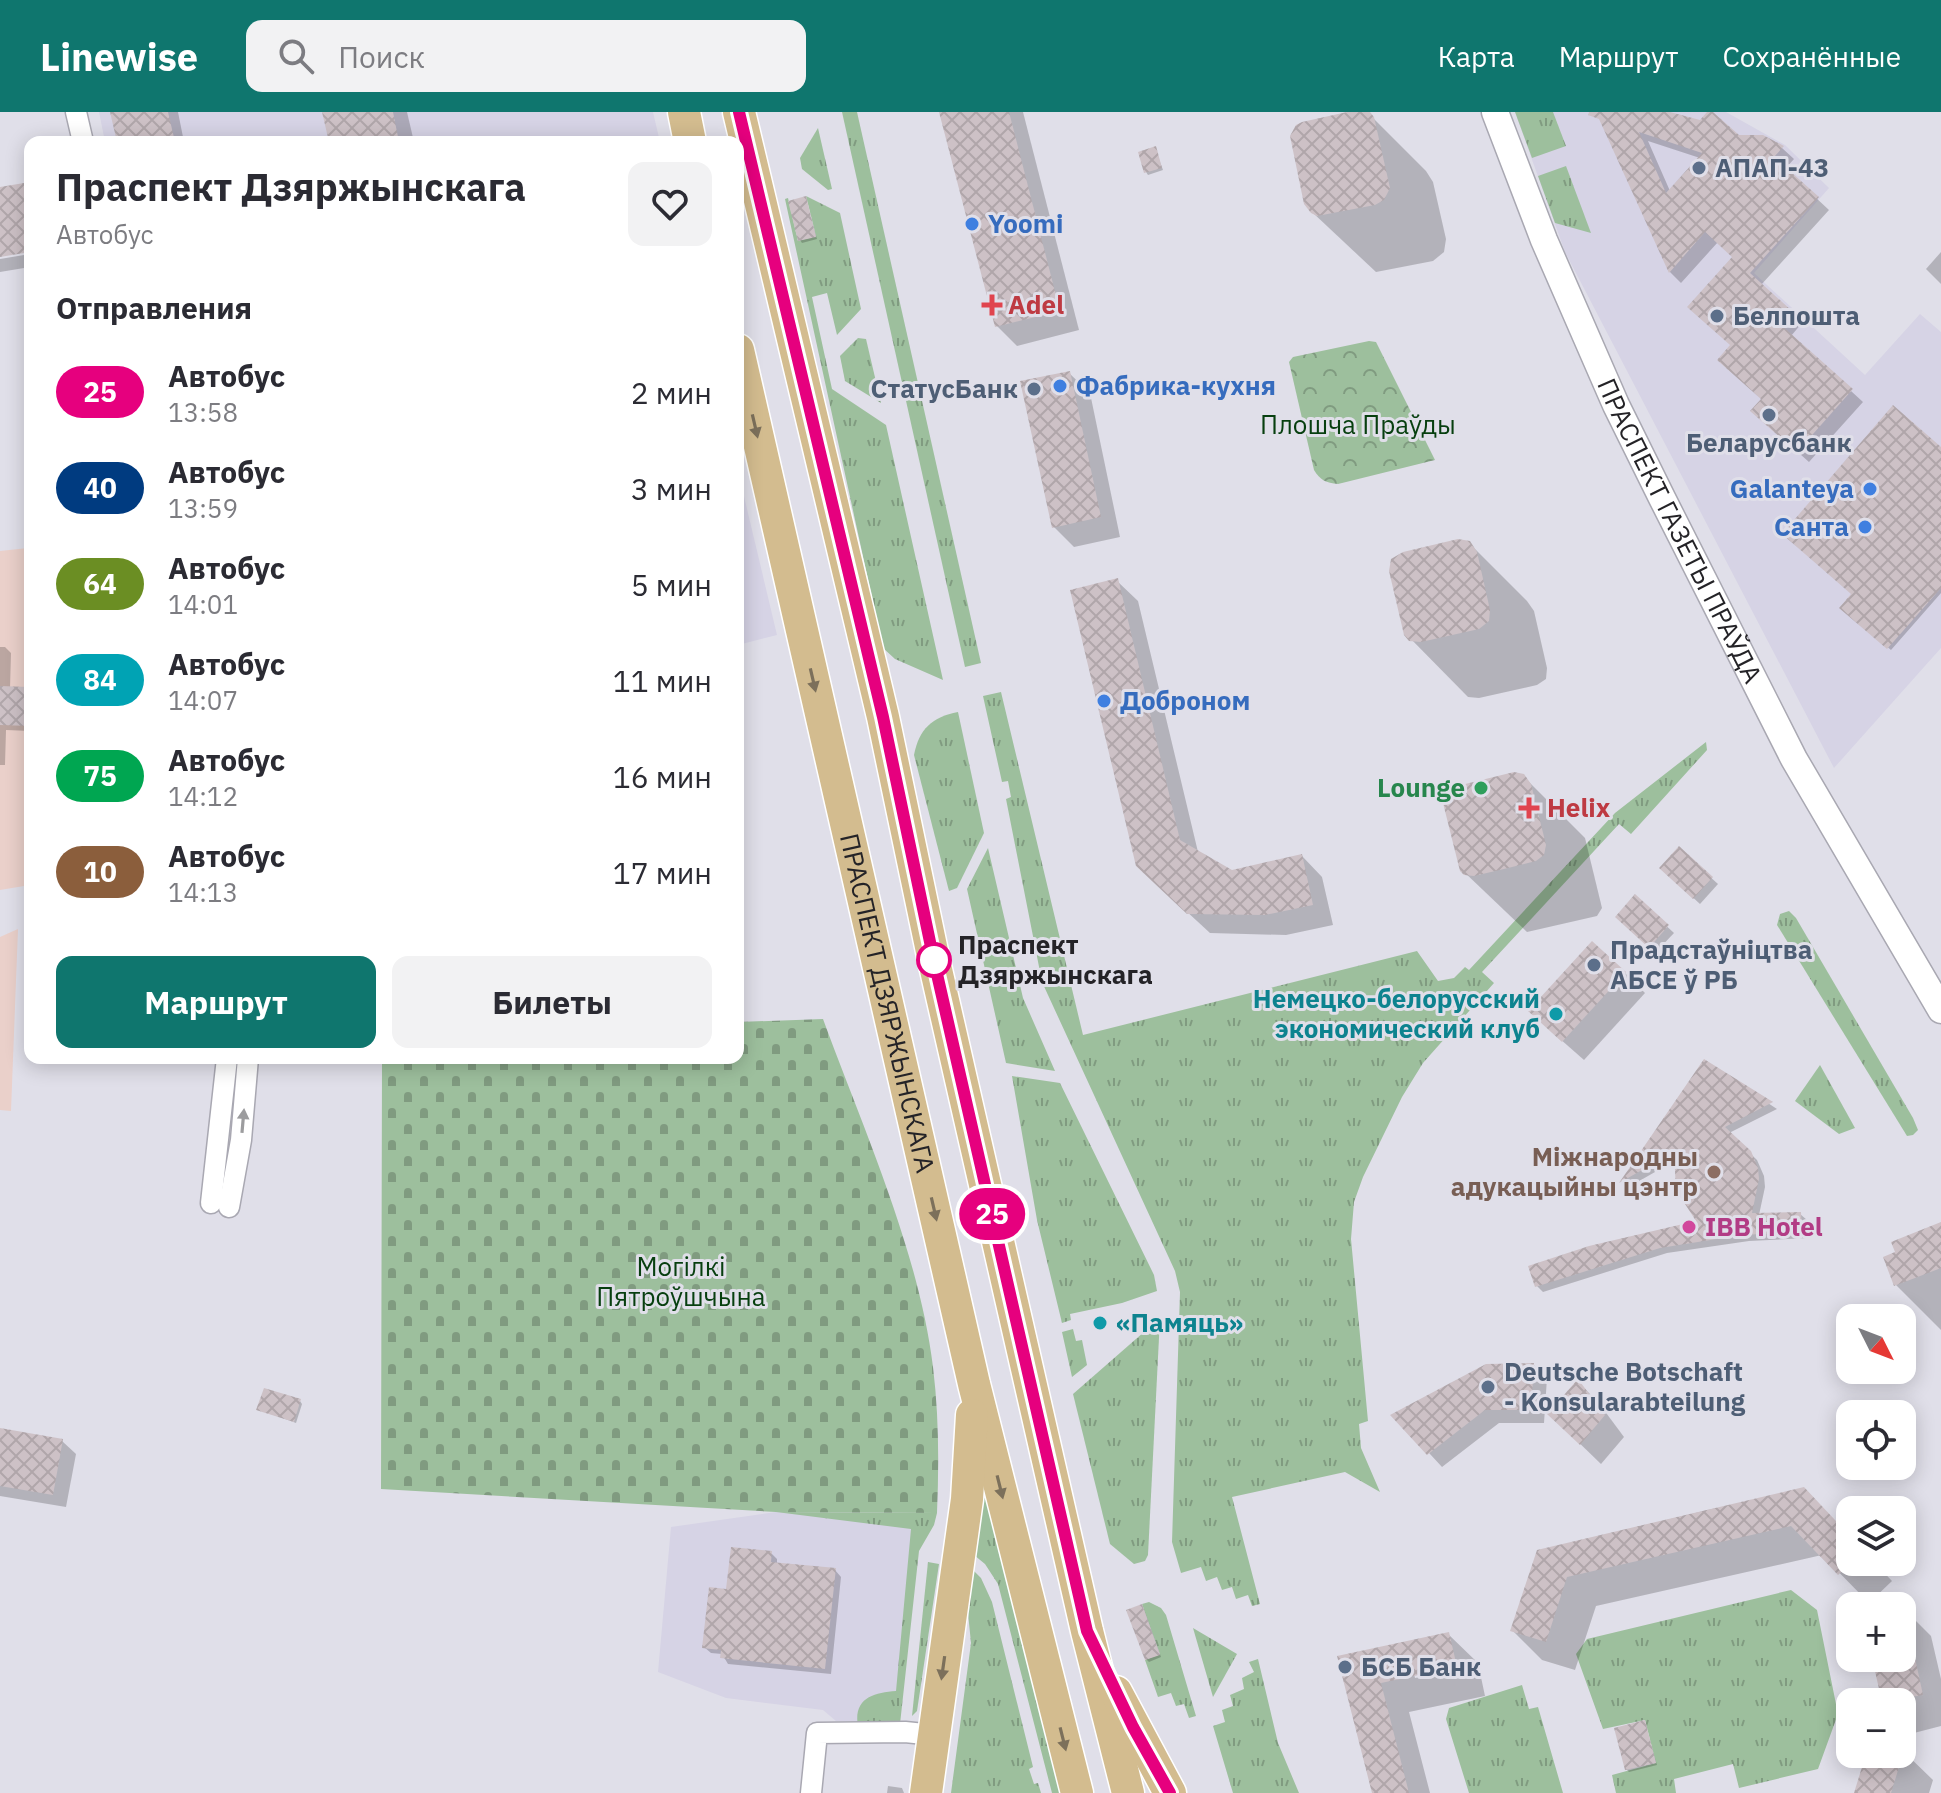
<!DOCTYPE html>
<html lang="ru">
<meta charset="utf-8">
<style>
:root{--surface:#fff;--page:#f2f2f3;--text:#2b2b33;--muted:#7c7c81;--accent:#0f766e}
body{margin:0;font-family:"IBM Plex Sans",sans-serif;background:var(--page);color:var(--text);height:100vh;display:flex;flex-direction:column;font-size:30px;white-space:nowrap}
*{box-sizing:border-box;margin:0}
p{font-size:26px;color:var(--muted)}
.icon{flex:none;width:44px;height:44px;fill:none;stroke:currentColor;stroke-width:2;stroke-linecap:round;stroke-linejoin:round}
.map{position:relative;flex:1;overflow:hidden}
.panel{position:absolute;left:24px;top:24px;width:720px;height:928px;display:flex;flex-direction:column;background:var(--surface);border-radius:16px;box-shadow:0 4px 20px #0003}
.panel>*{flex:none}
.badge{padding:0 16px;border-radius:26px;font-size:28px;line-height:52px}
.needle{width:52px;rotate:132deg}
.controls{position:absolute;left:1836px;top:1192px;display:grid;gap:16px}
.controls a{display:grid;place-items:center;width:80px;height:80px;border-radius:16px;background:var(--surface);box-shadow:0 4px 20px #0003;font-size:40px}
.map>.badge{position:absolute;translate:-50% -50%;box-shadow:0 0 0 4px #fff}
h2{padding:0 32px;font-size:30px;line-height:72px}
.round{display:grid;place-items:center;flex:none;width:84px;height:84px;border-radius:16px;background:var(--page)}
.overview{display:flex;align-items:center;justify-content:space-between;height:136px;padding:0 32px}
h1{font-size:38px;font-weight:800;line-height:60px}
.cta{display:flex;gap:16px;margin-top:auto;padding:16px 32px}
.cta a{flex:1;height:92px;border-radius:16px;background:var(--accent);color:#fff;font-size:32px;font-weight:800;line-height:92px;text-align:center}
.cta a+a{background:var(--page);color:var(--text)}
ul{padding:0;list-style:none}
li{display:flex;align-items:center;gap:24px;height:96px;padding:0 32px}
li div{flex:1}
li b{display:block;font-size:30px}
li em{font-style:normal}
li .badge{min-width:88px;font-weight:700;text-align:center}
header{display:flex;align-items:center;gap:48px;box-sizing:border-box;height:112px;padding:0 40px;background:var(--accent);color:#fff}
header strong{font-size:38px}
nav{display:flex;gap:44px;margin-inline-start:auto;font-size:28px}
.search{width:560px;height:72px;background:var(--page);display:flex;align-items:center;gap:20px;box-sizing:border-box;padding:0 28px;border-radius:16px;color:var(--muted);font-size:30px}
.map>svg:first-child{display:block}
</style>
<header>
<strong>Linewise</strong>
<div class="search"><svg class="icon" aria-label="search" viewBox="0 0 24 24"><circle cx="10" cy="10" r="6"/><path d="M15 15l6 6"/></svg>Поиск</div>
<nav><a>Карта</a><a>Маршрут</a><a>Сохранённые</a></nav>
</header>
<div class="map">
<svg width="1941" height="1681" viewBox="0 0 1941 1681">
<defs>
<pattern id="grass-tufts" width="24" height="20" patternUnits="userSpaceOnUse" patternTransform="scale(2)"><rect width="24" height="20" fill="#9dbf9d"/><path d="M3 7l-1-3M5 7V3M7 7l1-3M15 17l-1-3M17 17v-4M19 17l1-3" fill="none" stroke="#809b80"/></pattern>
<pattern id="cemetery-stones" width="16" height="16" patternUnits="userSpaceOnUse" patternTransform="scale(2)"><rect width="16" height="16" fill="#9dbf9d"/><path d="M2 7V4a2 2 0 0 1 4 0v3zM10 15v-3a2 2 0 0 1 4 0v3z" fill="#809b80"/></pattern>
<pattern id="park-crowns" width="20" height="18" patternUnits="userSpaceOnUse" patternTransform="scale(2)"><rect width="20" height="18" fill="#9dbf9d"/><path d="M2 6a3 3 0 1 1 6 0M12 15a3 3 0 1 1 6 0" fill="none" stroke="#809b80"/></pattern>
<pattern id="building-cross-hatch" width="8" height="8" patternUnits="userSpaceOnUse" patternTransform="scale(2)"><rect width="8" height="8" fill="#cdc1c6"/><path d="M0 0l8 8M0 8l8-8" fill="none" stroke="#b0a6aa"/></pattern>
</defs>
<rect width="100%" height="100%" fill="#e0dfe9"/>
<g fill="#d6d3e5">
<path d="M99,0h554l7,30h-555z"/>
<path d="M1515,0h211l59,33 44,43 -75,85 111,102 55,-61 21,18v316l-107,120 -269,-516z"/>
<path d="M738,359l39,164 -39,10z"/>
<path d="M776,1400l145,1 -24,201 -37,7h-24l-13,-11 -97,-12 -68,-26 13,-145z"/>
</g>
<g fill="#ead0ca">
<path d="M28,436l2,3v334l-30,5v-339z"/>
<path d="M18,817l-7,182 -11,-1v-173z"/>
</g>
<g fill="url(#grass-tufts)">
<path d="M842,0h15l124,551 -16,4z"/>
<path d="M1515,0h38l13,34 -34,12z"/>
<path d="M818,16l14,61 -4,1 -26,-21 -2,-11z"/>
<path d="M1566,54l25,67 -36,-10 -17,-47z"/>
<path d="M806,84l34,17 21,96 -24,26 -10,-42 -15,4 20,92 54,36 57,255 -48,-21 -12,-11 -98,-449 3,-1 10,43 18,-5z"/>
<path d="M858,226l8,1 15,64 -36,-22 -5,-25z"/>
<path d="M1001,580l82,343 334,-84 21,30 16,-3 11,-11 4,3 146,-157 91,-71 1,8 -76,84 -12,-10 -137,148 12,11 -71,80 -21,34 -39,80 -9,25 -3,37 17,182 -9,3 2,24 19,44 -35,-20 -113,25 28,107 -8,2 -4,-11 -12,4 -4,-12 -10,3 -5,-13 -11,4 -5,-14 -20,6 -9,-31 8,-250 -5,-21 -133,-289 -36,-183 5,-2 -3,-16 -6,1 -19,-86z"/>
<path d="M958,600l26,121 -27,55 -8,3 -35,-136c5,-26 18,-38 44,-43z"/>
<path d="M988,736l35,150 32,73 -49,-8 -39,-174z"/>
<path d="M1789,799l7,7 117,200 5,12 -5,5 -6,1 -130,-211 3,-11z"/>
<path d="M1820,953l35,63 -16,6 -44,-33z"/>
<path d="M1012,964l48,7 94,192 3,16 -35,12 -52,11 1,6 -9,3 -25,-103z"/>
<path d="M1160,1206l-12,237 -3,6 -11,3 -24,-20 -37,-150z"/>
<path d="M1073,1217l3,12 6,-1 5,25 -15,12 -10,-45z"/>
<path d="M985,1386l2,2 76,293h-11l-54,-209 -13,-20 -11,-9 7,-55z"/>
<path d="M776,1400l161,1 -3,12 -15,26 -19,173 -42,3c-5,-29 15,-34 38,-36l15,-162z"/>
<path d="M928,1450l11,2 -22,147 -5,5z"/>
<path d="M972,1457l9,9 11,24 41,165 -4,2 5,15 4,-1 3,10h-90l20,-150 -4,-40z"/>
<path d="M1791,1478l26,20 21,104 -20,55 -79,19 -6,-24 -59,15 2,14h-60l-4,-18 44,-12 -11,-43 -42,9 -27,-75 11,-15z"/>
<path d="M1149,1490l12,6 5,7 30,101 -7,2 -5,-14 -8,2 -5,-13 -13,4 -13,-37 15,-6 -18,-50z"/>
<path d="M1193,1516l44,26 -24,43z"/>
<path d="M1258,1547l20,84 21,50h-66l-20,-67 12,-4 -3,-12 11,-4 -3,-11 14,-6 -2,-11 12,-6 -5,-10z"/>
<path d="M1522,1573l7,24 9,-2 25,86h-94l-23,-74 3,-11z"/>
</g>
<path fill="url(#cemetery-stones)" d="M823,907c40,109 96,233 110,348 6,49 6,97 4,146l-161,-1 -395,-23 1,-431h356v-36z"/>
<path fill="url(#park-crowns)" d="M1369,229l7,1 59,118 -97,24c-12,-1 -18,-4 -24,-14l-25,-108 4,-5z"/>
<g fill="#0003" fill-rule="evenodd">
<path d="M112,0h66l6,30h-65z"/>
<path d="M324,0h83l7,30h-83z"/>
<path d="M941,0h82l56,218 -62,16 -20,-20z"/>
<path d="M1357,0l11,1 58,58 7,11 13,57 -2,13 -11,9 -57,11 -64,-60z"/>
<path d="M1599,0h63l38,11 10,-11 28,25h24l20,11 12,11 -9,10 44,41 -68,75 41,38 -11,13 72,66 -54,60 -45,-40 -1,-22 -31,-54 2,-89 -16,-15 -37,41 -11,-11zM1648,29l52,17 -30,33z"/>
<path d="M1155,37l8,21 -15,5 -2,-3z"/>
<path d="M805,86l12,41 -15,4 -2,-3z"/>
<path d="M1941,140v32l-15,-15z"/>
<path d="M30,142v13l-30,5v-13z"/>
<path d="M1069,261l21,20 30,144 -46,10 -20,-20z"/>
<path d="M1941,337v144l-50,57 -49,-42 12,-14z"/>
<path d="M1469,431l58,58 7,10 13,57 -1,11 -9,6 -58,13 -11,-1 -62,-63z"/>
<path d="M1117,469l21,20 60,251 34,20 70,-16 20,21 11,48 -47,10 -76,-2 -51,-47z"/>
<path d="M0,535h5l6,6 -1,36h20v42l-24,-1 -1,35h-5z"/>
<path d="M1523,664l62,62 17,70 -5,8 -70,16 -65,-62z"/>
<path d="M1679,737l39,35 -18,20 -39,-36z"/>
<path d="M1635,785l39,36 -18,19 -39,-35z"/>
<path d="M1625,861l20,20 -61,67 -33,-29z"/>
<path d="M1704,949l73,48 -48,24 28,27 7,16 1,11 -6,28 41,-1 7,6 1,18 -59,3 -82,12 -124,39 -6,-6 162,-64 -23,-62 -49,28 -5,-6z"/>
<path d="M1941,1113v105l-45,-45 -11,-27z"/>
<path d="M1534,1253l13,13 -3,45h-45l-57,44 -48,-52z"/>
<path d="M1578,1270l20,20 26,35 -23,27 -31,-30z"/>
<path d="M300,1289l2,3 -6,19 -38,-14z"/>
<path d="M0,1318l62,11 14,13 -10,53 -66,-11z"/>
<path d="M1716,1396l134,29v25h24l18,19 -23,22 -47,-48 -226,51 -21,64 -33,-10 -30,-30 27,-79z"/>
<path d="M771,1441l6,6v5l58,6 6,7 -10,97 -103,-10 -6,-10 -11,-1 -7,-6 24,-56z"/>
<path d="M1902,1495l29,29 10,43v47l-27,7 -12,-13v-18h-18l-10,-44h28z"/>
<path d="M1144,1497l17,48 -12,5 -3,-3z"/>
<path d="M1448,1522l30,29 7,33 -76,16 21,81h-56l-35,-136zM1467,1551v4l-52,11 -1,-4z"/>
<path d="M1644,1610l13,43 -28,7 -3,-3z"/>
<path d="M1902,1638l31,30 -4,13h-73l12,-39h34z"/>
<path d="M888,1674l14,2 2,5h-17z"/>
</g>
<g fill="url(#building-cross-hatch)" fill-rule="evenodd">
<path d="M110,0h58l7,30h-58z"/>
<path d="M322,0h71l6,30h-70z"/>
<path d="M939,0h70l51,199 -65,16z"/>
<path d="M1347,0h23l4,5 16,71 -6,12 -9,5 -58,11 -6,-3 -7,-9 -14,-68 6,-11 6,-3z"/>
<path d="M1589,0h81l30,8 7,-8h6l26,23h24l21,11 -10,11 45,40 -69,76 42,38 -12,13 73,65 -56,63 -47,-41 11,-12 -44,-39 13,-15 -43,-38 45,-50 -27,-25 -36,41 -70,-154 -11,-4zM1639,20l63,21 -36,40z"/>
<path d="M1156,34l6,22 -18,5 -6,-21z"/>
<path d="M30,70v70l-30,5v-70z"/>
<path d="M806,84l10,41 -18,4 -10,-40z"/>
<path d="M1070,259l31,146 -49,11 -32,-147z"/>
<path d="M1893,293l48,42v141l-54,61 -48,-41 12,-14 -69,-60z"/>
<path d="M1458,427l12,2 7,11 13,58 -1,11 -10,8 -58,13 -12,-1 -5,-6 -15,-64 2,-12 12,-7z"/>
<path d="M1118,466l62,262 52,30 70,-16 11,51 -48,10 -78,-1 -51,-48 -66,-276z"/>
<path d="M0,574l30,1v39l-30,-1z"/>
<path d="M1514,660l10,2 7,10 15,61 -2,10 -8,6 -28,7 -34,8 -10,-1 -4,-4 -17,-68 1,-10 9,-6z"/>
<path d="M1679,734l34,31 -20,22 -34,-31z"/>
<path d="M1635,782l34,31 -20,23 -34,-31z"/>
<path d="M1592,829l34,31 -64,70 -34,-31z"/>
<path d="M1704,947l69,43 -48,25 26,24 7,17 1,11 -7,34 49,-1 1,20 -60,3 -82,13 -125,39 -7,-21 61,-20 107,-25 -20,-31 -2,-38 -55,31z"/>
<path d="M1941,1110v46l-47,18 -11,-29 12,-5 -4,-10z"/>
<path d="M1534,1251l-3,47h-46l-58,45 -37,-40 96,-51z"/>
<path d="M1578,1267l27,36 -25,30 -33,-31z"/>
<path d="M264,1276l37,11 -7,23 -38,-12z"/>
<path d="M0,1316l63,11 -10,56 -53,-9z"/>
<path d="M1804,1375l46,49v28l-12,11 -47,-49 -224,51 -21,65 -36,-11 27,-81z"/>
<path d="M731,1435l41,4 -1,11 65,6 -11,101 -105,-11 1,-8 -19,-2 7,-61 17,2z"/>
<path d="M1142,1492l18,51 -15,5 -19,-50z"/>
<path d="M1449,1520l8,35 -76,16 28,110h-37l-35,-137z"/>
<path d="M1872,1546h43l8,37 -41,7z"/>
<path d="M1645,1608l11,43 -31,7 -11,-42z"/>
<path d="M1866,1642h37l-12,39h-37z"/>
</g>
<g fill="none" stroke-linecap="round" stroke-linejoin="round">
<defs>
<g id="minor">
<path d="M76,0l7,30"/>
<path d="M211,1091l16,-145"/>
<path d="M229,1095l12,-67 7,-82"/>
<path d="M811,1681l6,-60 88,-1 29,3"/>
</g>
<g id="tertiary">
<path id="s1" d="M1495,0l49,128 72,165 46,93 132,261 147,251"/>
</g>
<g id="primary">
<path d="M684,0l6,30"/>
<path d="M739,0l144,605 51,244 153,670 41,162"/>
<path id="s2" d="M738,238l236,1034 103,409"/>
<path d="M1116,1580l54,101"/>
<path d="M926,1681l41,-294 5,-84"/>
</g>
</defs>
<use href="#minor" stroke="#a9a8b2" stroke-width="23"/>
<use href="#tertiary" stroke="#a9a8b2" stroke-width="29"/>
<use href="#primary" stroke="#fff" stroke-width="35"/>
<use href="#minor" stroke="#fff" stroke-width="20"/>
<use href="#tertiary" stroke="#fff" stroke-width="26"/>
<use href="#primary" stroke="#d3bc8f" stroke-width="32"/>
</g>
<defs><path id="oneway-solid" d="M-6-.8H1V-3.2L6.5 0L1 3.2V.8H-6Z" transform="scale(2)"/></defs>
<g fill="#7c705b">
<use href="#oneway-solid" transform="translate(755 314) rotate(77)"/>
<use href="#oneway-solid" transform="translate(813 568) rotate(77)"/>
<use href="#oneway-solid" transform="translate(934 1097) rotate(77)"/>
<use href="#oneway-solid" transform="translate(1000 1375) rotate(76)"/>
<use href="#oneway-solid" transform="translate(943 1556) rotate(98)"/>
<use href="#oneway-solid" transform="translate(1063 1627) rotate(76)"/>
</g>
<use fill="#9c9c9e" href="#oneway-solid" transform="translate(243 1009) rotate(-85)"/>
<g fill="none" stroke-linecap="round" stroke-linejoin="round">
<defs>
<path id="line" d="M739,0l144,605 51,244 153,670 46,96 37,66"/>
</defs>
<use href="#line" stroke="#fff" stroke-width="18"/>
<use href="#line" stroke="#e6007e" stroke-width="12"/>
</g>
<g fill="#5c6f8a" stroke="#e0dfe9" stroke-width="3">
<circle cx="1699" cy="56" r="8"/>
<circle cx="1717" cy="204" r="8"/>
<circle cx="1034" cy="277" r="8"/>
<circle cx="1769" cy="303" r="8"/>
<circle cx="1594" cy="853" r="8"/>
<circle cx="1488" cy="1275" r="8"/>
<circle cx="1345" cy="1555" r="8"/>
</g>
<g fill="#3f7fe0" stroke="#e0dfe9" stroke-width="3">
<circle cx="972" cy="112" r="8"/>
<circle cx="1060" cy="274" r="8"/>
<circle cx="1870" cy="377" r="8"/>
<circle cx="1865" cy="415" r="8"/>
<circle cx="1104" cy="589" r="8"/>
</g>
<g fill="#e0444e" stroke="#e0dfe9" stroke-width="3">
<path d="M988 181h8v8h8v8h-8v8h-8v-8h-8v-8h8z"/>
<path d="M1525 684h8v8h8v8h-8v8h-8v-8h-8v-8h8z"/>
</g>
<circle fill="#2e9e5b" stroke="#e0dfe9" stroke-width="3" cx="1481" cy="676" r="8"/>
<circle fill="#fff" stroke="#e6007e" stroke-width="4" cx="934" cy="848" r="16"/>
<g fill="#0f9aa8" stroke="#e0dfe9" stroke-width="3">
<circle cx="1556" cy="902" r="8"/>
<circle cx="1100" cy="1211" r="8"/>
</g>
<circle fill="#8d6e63" stroke="#e0dfe9" stroke-width="3" cx="1714" cy="1060" r="8"/>
<circle fill="#d1479c" stroke="#e0dfe9" stroke-width="3" cx="1689" cy="1115" r="8"/>
<g text-anchor="middle" stroke-width="6" stroke-linejoin="round" paint-order="stroke">
<g font-size="26" font-weight="bold" fill="#4e5e75" stroke="#e0dfe9" text-anchor="start">
<text x="1715" y="65">АПАП-43</text>
<text x="1733" y="213">Белпошта</text>
<text x="1018" y="286" text-anchor="end">СтатусБанк</text>
<text x="1769" y="340" text-anchor="middle">Беларусбанк</text>
<text x="1610" y="847">Прадстаўніцтва<tspan x="1610" dy="30">АБСЕ ў РБ</tspan></text>
<text x="1504" y="1269">Deutsche Botschaft<tspan x="1504" dy="30">- Konsularabteilung</tspan></text>
<text x="1361" y="1564">БСБ Банк</text>
</g>
<g font-size="26" font-weight="bold" fill="#366cbe" stroke="#e0dfe9" text-anchor="start">
<text x="988" y="121">Yoomi</text>
<text x="1076" y="283">Фабрика-кухня</text>
<text x="1854" y="386" text-anchor="end">Galanteya</text>
<text x="1849" y="424" text-anchor="end">Санта</text>
<text x="1120" y="598">Доброном</text>
</g>
<g font-size="26" font-weight="bold" fill="#be3a42" stroke="#e0dfe9" text-anchor="start">
<text x="1008" y="202">Adel</text>
<text x="1547" y="705">Helix</text>
</g>
<g font-size="26" fill="#073f0f" stroke="#e0dfe9">
<text x="1358" y="322">Плошча Праўды</text>
<text x="681" y="1164">Могілкі<tspan x="681" dy="30">Пятроўшчына</tspan></text>
</g>
<g font-size="26" fill="#242327" stroke="#e0dfe9">
<text dy="9" stroke="none"><textPath href="#s1" startOffset="458">ПРАСПЕКТ ГАЗЕТЫ ПРАЎДА</textPath></text>
<text dy="9" stroke="none"><textPath href="#s2" startOffset="670">ПРАСПЕКТ ДЗЯРЖЫНСКАГА</textPath></text>
</g>
<g font-size="26" font-weight="bold" fill="#27864d" stroke="#e0dfe9" text-anchor="end">
<text x="1465" y="685">Lounge</text>
</g>
<g font-size="26" font-weight="bold" fill="#242327" stroke="#e0dfe9" text-anchor="start">
<text x="958" y="842">Праспект<tspan x="958" dy="30">Дзяржынскага</tspan></text>
</g>
<g font-size="26" font-weight="bold" fill="#0d838f" stroke="#e0dfe9" text-anchor="end">
<text x="1540" y="896">Немецко-белорусский<tspan x="1540" dy="30">экономический клуб</tspan></text>
<text x="1116" y="1220" text-anchor="start">«Памяць»</text>
</g>
<g font-size="26" font-weight="bold" fill="#785e54" stroke="#e0dfe9" text-anchor="end">
<text x="1698" y="1054">Міжнародны<tspan x="1698" dy="30">адукацыйны цэнтр</tspan></text>
</g>
<g font-size="26" font-weight="bold" fill="#b23c85" stroke="#e0dfe9" text-anchor="start">
<text x="1705" y="1124">IBB Hotel</text>
</g>
</g>
</svg>
<div class="controls">
<a><svg class="needle" viewBox="-14 -14 28 28"><path d="M0-13l5 13h-10z" fill="#e53935"/><path d="M0 13l5-13h-10z" fill="#7c7c81"/></svg></a>
<a><svg class="icon" aria-label="locate" viewBox="0 0 24 24"><circle cx="12" cy="12" r="6"/><path d="M12 2v4M12 18v4M2 12h4M18 12h4"/></svg></a>
<a><svg class="icon" aria-label="layers" viewBox="0 0 24 24"><path d="M12 4l9 5-9 5-9-5zM3 14l9 5 9-5"/></svg></a>
<a>+</a>
<a>−</a>
</div>
<b class="badge" style="left:992px;top:1102px;background:#e6007e;color:#fff">25</b>
<section class="panel">
<div class="overview"><div><h1>Праспект Дзяржынскага</h1><p>Автобус</p></div><a class="round"><svg class="icon" aria-label="heart" viewBox="0 0 24 24"><path d="M12 20l-8-8c-3-5 5-10 8-4 3-6 11-1 8 4z"/></svg></a></div>
<h2>Отправления</h2>
<ul>
<li><span class="badge" style="background:#e6007e;color:#fff">25</span><div><b>Автобус</b><p>13:58</p></div><em>2 мин</em></li>
<li><span class="badge" style="background:#003b80;color:#fff">40</span><div><b>Автобус</b><p>13:59</p></div><em>3 мин</em></li>
<li><span class="badge" style="background:#6b8e23;color:#fff">64</span><div><b>Автобус</b><p>14:01</p></div><em>5 мин</em></li>
<li><span class="badge" style="background:#00a3b4;color:#fff">84</span><div><b>Автобус</b><p>14:07</p></div><em>11 мин</em></li>
<li><span class="badge" style="background:#00a651;color:#fff">75</span><div><b>Автобус</b><p>14:12</p></div><em>16 мин</em></li>
<li><span class="badge" style="background:#8b5e3c;color:#fff">10</span><div><b>Автобус</b><p>14:13</p></div><em>17 мин</em></li>
</ul>
<div class="cta"><a>Маршрут</a><a>Билеты</a></div>
</section>
</div>
